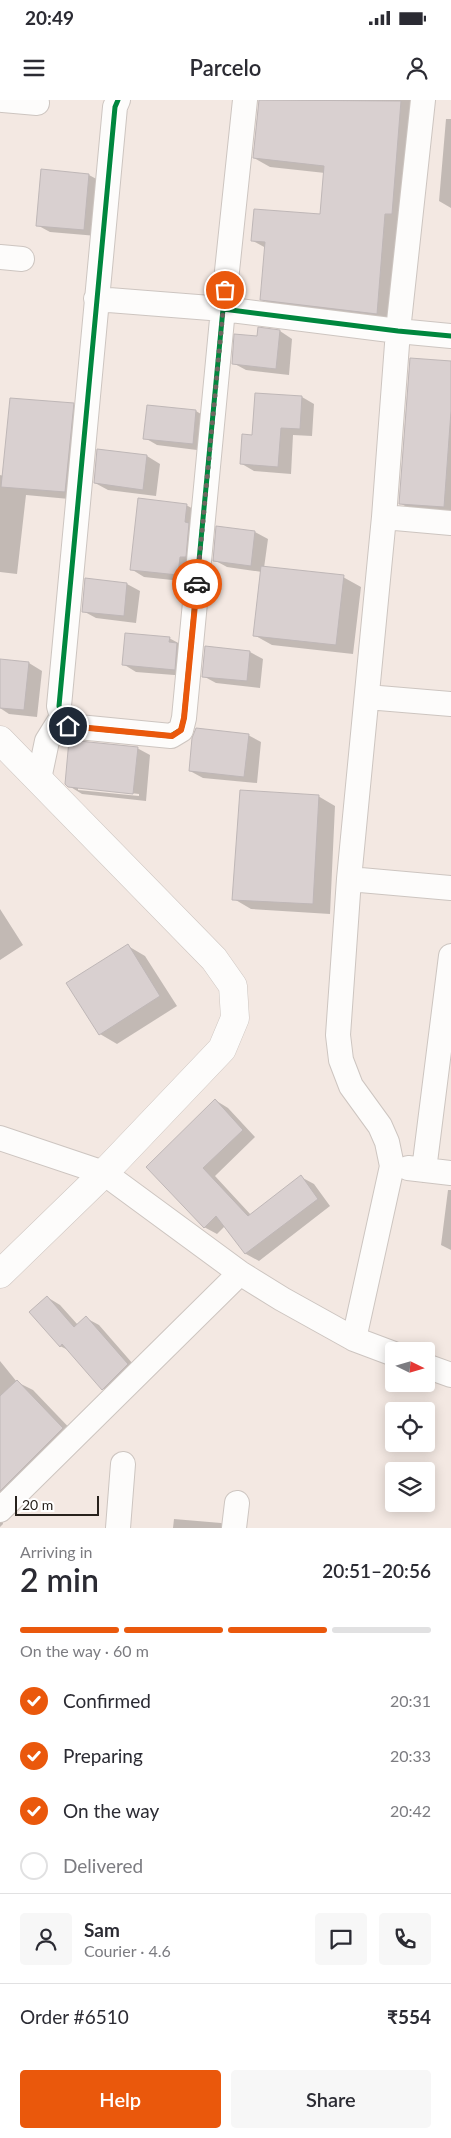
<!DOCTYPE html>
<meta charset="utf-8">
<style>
:root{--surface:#fff;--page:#f7f7f7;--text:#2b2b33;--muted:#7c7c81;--line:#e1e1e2;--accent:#ea580c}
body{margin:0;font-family:Lato,sans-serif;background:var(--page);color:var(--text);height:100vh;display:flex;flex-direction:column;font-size:19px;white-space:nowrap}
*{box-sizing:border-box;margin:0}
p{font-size:16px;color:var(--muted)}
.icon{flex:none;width:28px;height:28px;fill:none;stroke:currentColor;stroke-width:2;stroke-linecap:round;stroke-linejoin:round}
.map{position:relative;height:1428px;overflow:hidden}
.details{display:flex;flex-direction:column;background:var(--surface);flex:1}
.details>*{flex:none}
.needle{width:32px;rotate:95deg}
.buttons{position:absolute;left:385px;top:1242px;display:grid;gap:10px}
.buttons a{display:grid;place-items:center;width:50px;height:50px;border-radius:5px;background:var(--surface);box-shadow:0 2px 12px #0003;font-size:25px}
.scale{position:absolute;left:15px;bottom:12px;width:84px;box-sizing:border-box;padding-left:5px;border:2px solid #27211c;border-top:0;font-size:14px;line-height:18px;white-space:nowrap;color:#27211c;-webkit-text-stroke:4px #fff;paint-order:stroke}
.pin{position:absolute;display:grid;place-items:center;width:42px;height:42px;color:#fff;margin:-21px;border:2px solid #fff;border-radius:50%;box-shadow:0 1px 5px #0007}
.courier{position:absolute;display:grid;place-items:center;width:50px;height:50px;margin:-25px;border:4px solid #ea580c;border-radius:50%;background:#fff;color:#222;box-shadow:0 1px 6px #0007}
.head em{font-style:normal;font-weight:600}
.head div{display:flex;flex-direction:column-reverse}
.head{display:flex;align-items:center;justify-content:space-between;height:85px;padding:0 20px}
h1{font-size:32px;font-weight:600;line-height:38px}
.bar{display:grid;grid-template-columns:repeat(4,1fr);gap:8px 5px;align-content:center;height:60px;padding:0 20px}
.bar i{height:6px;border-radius:4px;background:var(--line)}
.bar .active{background:var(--accent)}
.bar p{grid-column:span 4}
.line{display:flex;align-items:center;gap:12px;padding:0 20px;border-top:1px solid var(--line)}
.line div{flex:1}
.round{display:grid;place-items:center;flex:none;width:52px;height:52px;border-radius:5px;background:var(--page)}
ol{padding:0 20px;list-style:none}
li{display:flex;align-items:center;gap:15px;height:55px}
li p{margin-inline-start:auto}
li .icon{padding:5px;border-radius:50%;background:var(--accent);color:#fff;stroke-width:4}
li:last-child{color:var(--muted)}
li i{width:28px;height:28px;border:2px solid var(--line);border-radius:50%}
.cta{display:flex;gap:10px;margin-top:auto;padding:10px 20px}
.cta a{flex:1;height:58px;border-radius:5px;background:var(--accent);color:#fff;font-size:20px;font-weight:600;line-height:58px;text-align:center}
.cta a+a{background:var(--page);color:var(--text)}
.status{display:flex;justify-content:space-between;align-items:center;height:35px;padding:0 25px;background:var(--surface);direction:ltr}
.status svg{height:14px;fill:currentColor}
header{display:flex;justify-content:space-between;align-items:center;height:65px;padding:0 20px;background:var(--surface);font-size:22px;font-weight:600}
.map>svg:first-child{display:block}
.shadow{fill:#0003;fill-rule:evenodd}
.building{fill:#d9d0d0;stroke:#bfb7b7}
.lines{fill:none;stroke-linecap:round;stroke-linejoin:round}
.minor-casing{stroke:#cdc5c0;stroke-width:26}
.tertiary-casing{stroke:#cdc5c0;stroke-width:29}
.minor{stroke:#fdfcfb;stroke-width:24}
.tertiary{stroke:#fdfcfb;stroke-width:28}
.cycleway-casing{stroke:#fff;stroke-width:8}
.cycleway{stroke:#00873e;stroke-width:5}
.done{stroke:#6e6761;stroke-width:5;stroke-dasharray:0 9}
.route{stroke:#ea580c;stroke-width:6}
</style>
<div class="status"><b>20:49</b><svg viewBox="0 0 49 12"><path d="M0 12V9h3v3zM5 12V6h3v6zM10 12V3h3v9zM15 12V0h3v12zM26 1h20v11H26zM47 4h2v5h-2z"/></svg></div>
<header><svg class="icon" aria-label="menu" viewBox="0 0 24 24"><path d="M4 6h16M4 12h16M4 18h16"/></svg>Parcelo<svg class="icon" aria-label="person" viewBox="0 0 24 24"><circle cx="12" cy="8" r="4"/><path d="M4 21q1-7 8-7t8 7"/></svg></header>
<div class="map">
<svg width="451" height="1428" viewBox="0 0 451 1428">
<rect width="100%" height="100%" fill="#f3e8e2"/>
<path class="shadow" d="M260,0H422L393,223L278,209L262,199L266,148L253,141L321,115L325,73L270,67L254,58Z
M446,19H451V108L439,101Z
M42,71L89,75L102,82L97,136L50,132L37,125Z
M280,231L292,239L289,275L246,270L233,263L258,238Z
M451,262V414L415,412L400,403Z
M302,297L314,304L312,336L293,335L291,374L254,371L242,364Z
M73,304L88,313L80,400L26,395L17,474L0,472V375L4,376Z
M148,306L196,311L209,319L205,351L157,345L145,338Z
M98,350L147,356L160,364L156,396L108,390L95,383Z
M186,405L199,412L191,482L144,477L131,469Z
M217,428L255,432L268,439L264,468L343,477L361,487L353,554L272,545L254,535L262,472L227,467L214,460Z
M86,479L127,484L140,491L136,523L96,518L83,511Z
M169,538L182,545L187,576L136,572L123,564Z
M206,547L250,552L263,559L260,588L216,583L203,576Z
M2,561L29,563L42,571L37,617L9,614L0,608Z
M248,635L261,642L257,683L203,678L190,671Z
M137,648L150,655L146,701L82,694L69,686ZM78,687L139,694V696L78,690Z
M318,696L335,706L330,814L251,809L234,799Z
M0,809L23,845L0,860Z
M128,846L145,856L177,906L117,944L100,934Z
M215,1000L228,1008L255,1037L215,1076L251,1115L301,1077L314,1084L330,1106L259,1161L246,1154L225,1126L217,1134L204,1127L148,1067Z
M448,1090H451V1150L441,1145Z
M47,1197L60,1205L78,1225L86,1218L99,1225L140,1272L116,1296L103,1289L70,1251L60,1246Z
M0,1261L17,1282L33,1290L79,1338L2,1416L3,1424L0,1427Z
M174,1419L221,1423L230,1428H173Z"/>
<path class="building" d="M259,0L401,1L392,114H385L377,214L260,200L265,142L251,141L254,109L320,114L324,66L253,58Z
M41,69L89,74L84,130L36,126Z
M258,227L280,230L276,269L232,264L234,234L257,236Z
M410,258L451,261V311L444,407L399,404Z
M255,293L302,296L300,329L281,328L278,367L240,364L242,334L252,335Z
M10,298L74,303L65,392L1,387Z
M147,305L196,310L193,344L143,339Z
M97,349L147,355L143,390L94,383Z
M138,398L187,404L185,422L189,423L186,457H180L178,475L130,470Z
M216,426L255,431L251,466L213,461Z
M261,466L344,475L336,545L253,536Z
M85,478L127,483L124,516L82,512Z
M125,533L170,537L169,542L177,543L175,570L122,565Z
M205,546L250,551L247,581L202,577Z
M0,559L29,562L24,610L0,608Z
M196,628L249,634L244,677L189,671L192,638Z
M69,640L138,647L133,694L68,687L65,684Z
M240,690L319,695L313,804L232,800Z
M128,844L160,896L99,935L66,883Z
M215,999L243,1030L203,1068L248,1116L301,1075L318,1099L245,1154L216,1116L204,1128L146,1067Z
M47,1196L74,1227L86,1216L128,1264L102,1290L62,1244L60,1247L29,1212Z
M17,1280L63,1328L0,1391V1296Z"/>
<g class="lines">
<g class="minor-casing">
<path id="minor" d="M3,0L37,3
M118,0L115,7L59,606L62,617L68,626L171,636L181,630L184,618L223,209L398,231L451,236
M0,157L22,159
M96,199L223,209L245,0
M384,417L451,423
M367,597L451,604
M39,679L47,641L62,617
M349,779L451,788
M0,1038L104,1073L240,1173L282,1199L354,1239L394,1254
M408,1068L451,1073
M424,1070L451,856
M354,1239L392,1066L387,1042L380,1026L351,986L341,960L338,935L349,779L384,417L398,231L423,0
M426,1266L451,1275
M0,1410L240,1173
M118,1428L123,1364
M234,1428L237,1403"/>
</g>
<g class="tertiary-casing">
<path id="tertiary" d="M0,640L214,859L233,886L235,918L222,949L104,1073L0,1174"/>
</g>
<use href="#minor" class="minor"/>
<use href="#tertiary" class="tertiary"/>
<g class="cycleway-casing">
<path id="cycleway" d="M118,0L115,7L59,606L62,617L68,626L171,636L181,630L184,618L223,209L398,231L451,236"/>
</g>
<use href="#cycleway" class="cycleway"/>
</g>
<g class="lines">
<path class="done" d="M197,484L225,190"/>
<path class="route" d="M68,626L172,636L181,630L184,618L197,484"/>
</g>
</svg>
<div class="buttons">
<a><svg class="needle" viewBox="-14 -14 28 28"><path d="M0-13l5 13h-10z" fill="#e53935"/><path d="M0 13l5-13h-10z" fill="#7c7c81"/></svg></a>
<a><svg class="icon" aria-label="locate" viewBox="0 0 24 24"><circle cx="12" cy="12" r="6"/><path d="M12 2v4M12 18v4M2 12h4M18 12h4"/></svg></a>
<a><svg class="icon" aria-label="layers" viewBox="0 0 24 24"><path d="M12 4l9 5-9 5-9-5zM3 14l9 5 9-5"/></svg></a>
</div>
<div class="scale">20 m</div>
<div class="pin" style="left:225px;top:190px;background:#ea580c"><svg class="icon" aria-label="bag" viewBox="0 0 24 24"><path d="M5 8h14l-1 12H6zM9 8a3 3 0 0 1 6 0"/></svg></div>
<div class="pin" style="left:68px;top:626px;background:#1f2937"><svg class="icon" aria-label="home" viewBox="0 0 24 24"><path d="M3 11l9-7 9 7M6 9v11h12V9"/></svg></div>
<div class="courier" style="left:197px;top:484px"><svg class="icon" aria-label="car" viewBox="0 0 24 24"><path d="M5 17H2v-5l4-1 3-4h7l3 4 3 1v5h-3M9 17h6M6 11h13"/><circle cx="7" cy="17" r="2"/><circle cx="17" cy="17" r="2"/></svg></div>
</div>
<section class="details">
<div class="head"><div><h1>2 min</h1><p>Arriving in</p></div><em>20:51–20:56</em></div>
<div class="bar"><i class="active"></i><i class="active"></i><i class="active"></i><i></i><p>On the way · 60 m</p></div>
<ol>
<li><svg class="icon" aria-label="check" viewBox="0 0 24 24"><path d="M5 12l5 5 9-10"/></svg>Confirmed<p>20:31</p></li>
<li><svg class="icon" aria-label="check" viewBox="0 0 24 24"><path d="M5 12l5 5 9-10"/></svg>Preparing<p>20:33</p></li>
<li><svg class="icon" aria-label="check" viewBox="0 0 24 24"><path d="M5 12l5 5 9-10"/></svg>On the way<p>20:42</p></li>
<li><i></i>Delivered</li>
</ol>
<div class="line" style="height:90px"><a class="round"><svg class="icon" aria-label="person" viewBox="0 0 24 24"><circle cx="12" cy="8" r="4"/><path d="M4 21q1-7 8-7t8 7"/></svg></a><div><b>Sam</b><p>Courier · 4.6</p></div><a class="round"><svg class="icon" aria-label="chat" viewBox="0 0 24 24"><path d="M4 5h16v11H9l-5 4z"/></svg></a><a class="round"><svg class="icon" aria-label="phone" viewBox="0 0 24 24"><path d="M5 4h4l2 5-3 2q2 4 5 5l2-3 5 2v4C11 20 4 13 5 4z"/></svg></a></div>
<div class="line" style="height:65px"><div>Order #6510</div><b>₹554</b></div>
<div class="cta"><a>Help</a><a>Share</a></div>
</section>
